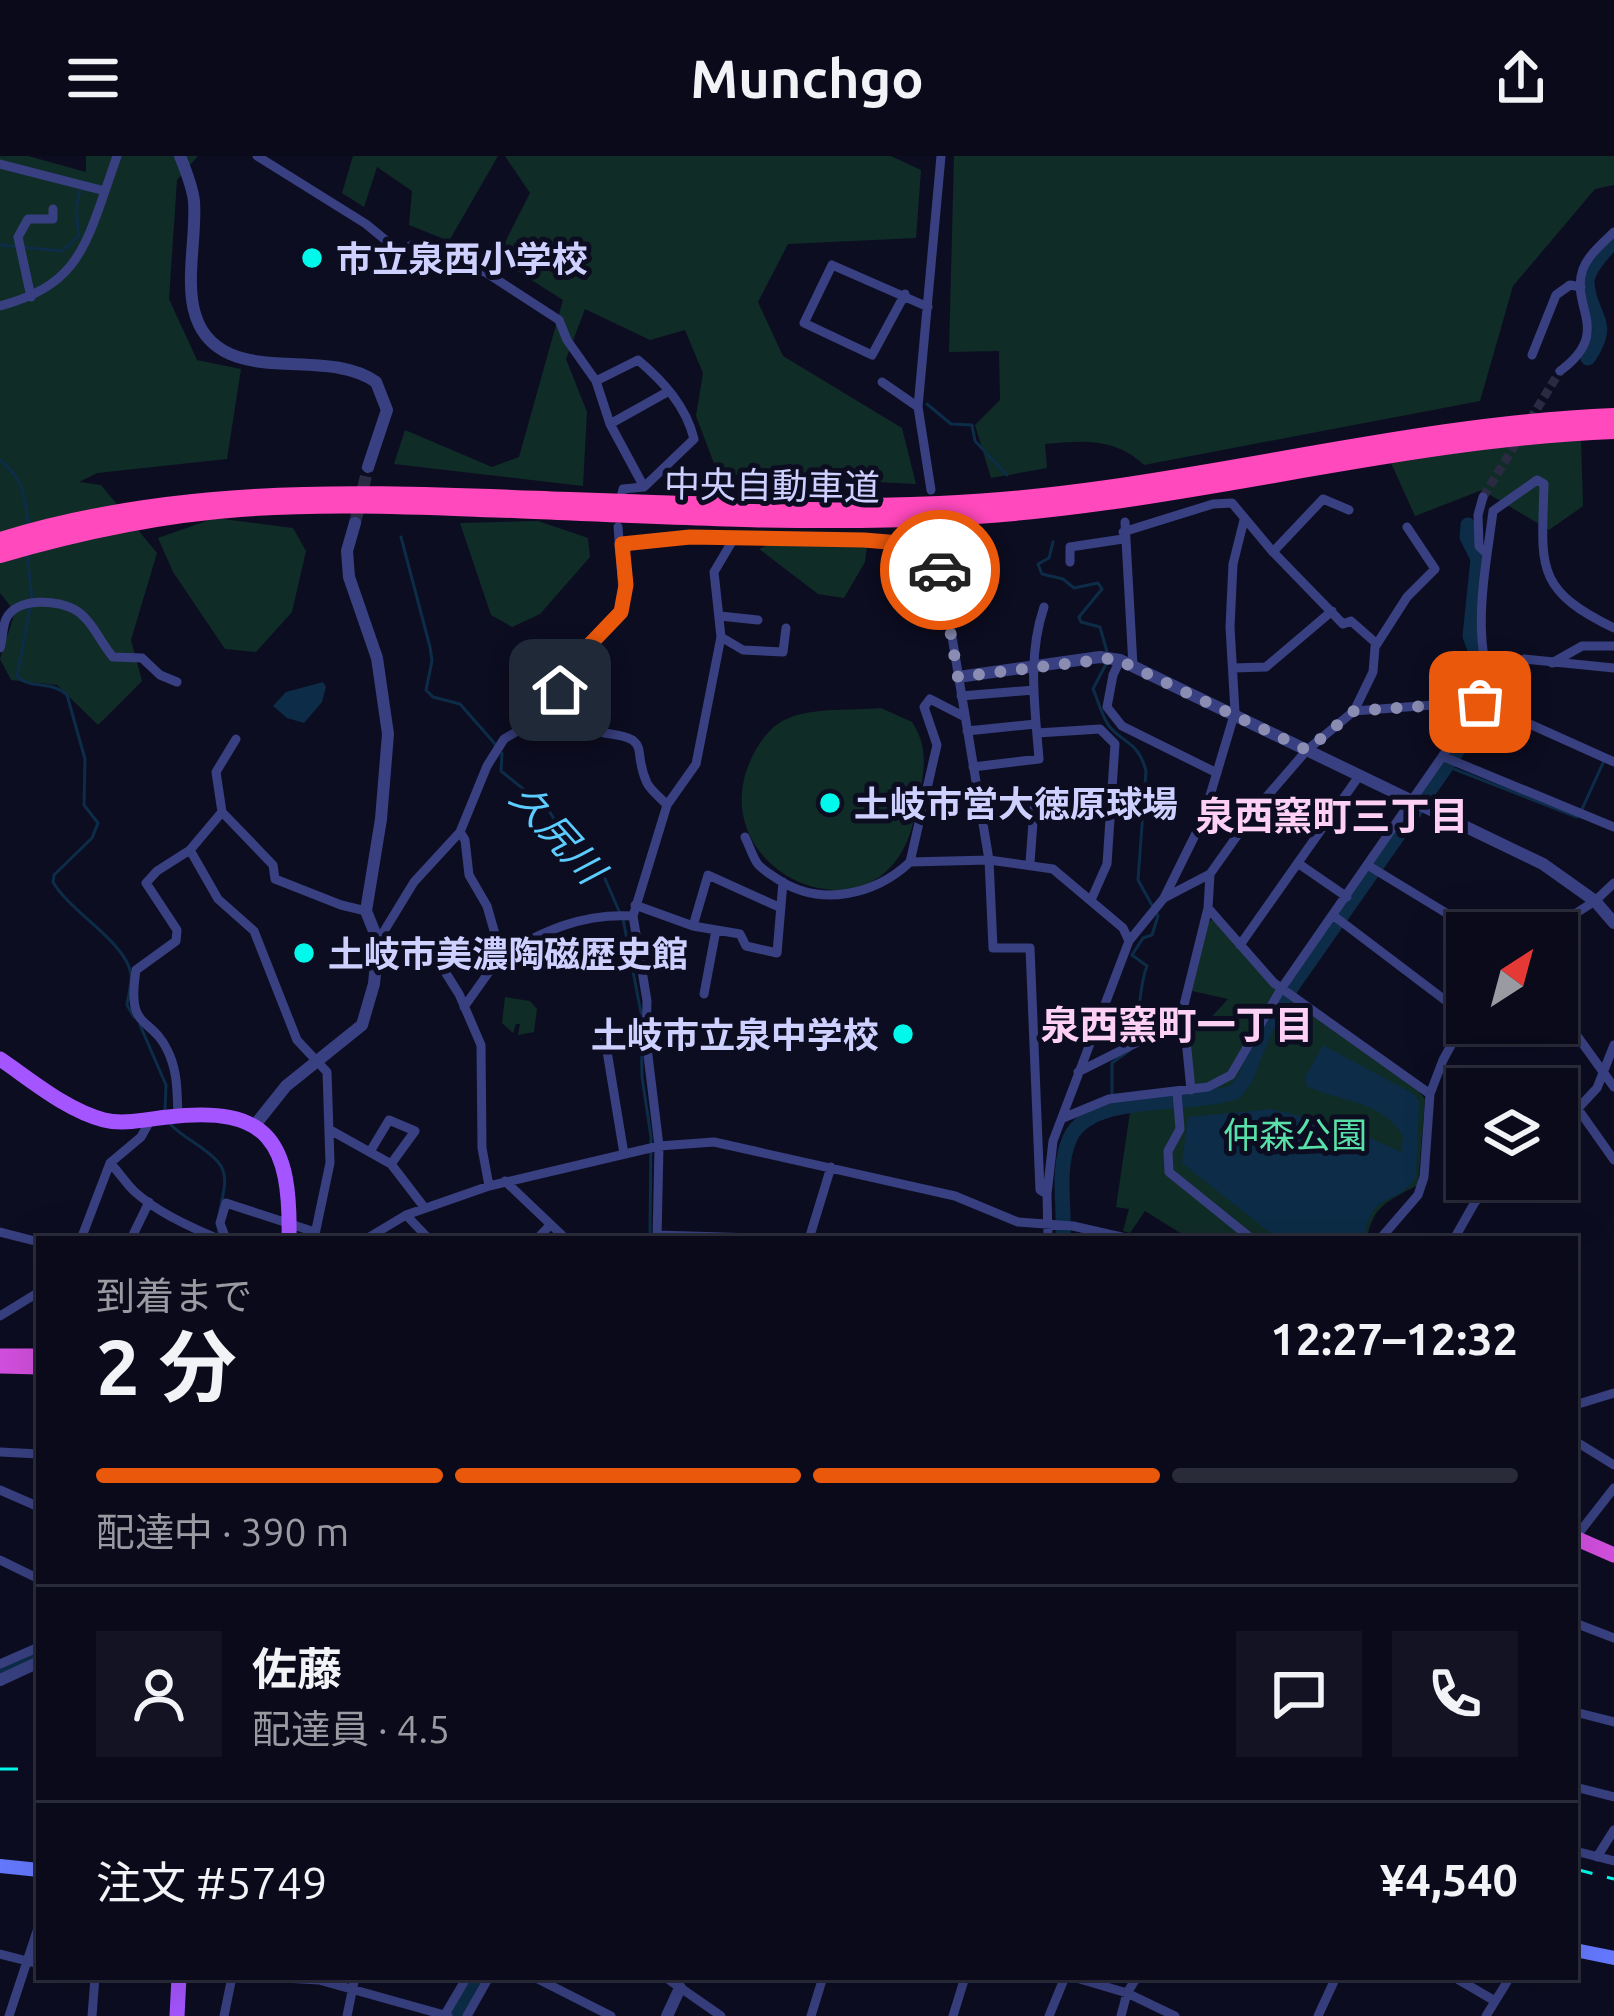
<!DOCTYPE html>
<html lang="ja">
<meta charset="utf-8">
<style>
:root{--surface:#0a0a1a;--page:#131323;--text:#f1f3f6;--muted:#999aa2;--line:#2a2b39;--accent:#ea580c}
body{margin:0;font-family:Ubuntu,"Noto Sans JP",sans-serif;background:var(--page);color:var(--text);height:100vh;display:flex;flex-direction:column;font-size:45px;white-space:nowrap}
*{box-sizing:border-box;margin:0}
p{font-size:39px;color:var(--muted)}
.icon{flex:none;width:66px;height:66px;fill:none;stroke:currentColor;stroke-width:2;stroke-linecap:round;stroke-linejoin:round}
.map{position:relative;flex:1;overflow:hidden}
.details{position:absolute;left:36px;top:1080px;width:1542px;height:744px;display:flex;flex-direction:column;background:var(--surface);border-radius:0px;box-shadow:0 12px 48px #0002,0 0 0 3px var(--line)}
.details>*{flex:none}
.needle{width:78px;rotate:36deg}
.tools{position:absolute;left:1446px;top:756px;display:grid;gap:24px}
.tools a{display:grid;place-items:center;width:132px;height:132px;border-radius:0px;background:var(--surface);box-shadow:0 12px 48px #0002,0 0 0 3px var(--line);font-size:60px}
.pin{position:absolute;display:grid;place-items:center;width:102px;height:102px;color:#fff;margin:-51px;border-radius:24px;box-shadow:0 6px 18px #0006}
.courier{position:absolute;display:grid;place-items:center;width:120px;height:120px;margin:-60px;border:9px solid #ea580c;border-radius:50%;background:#fff;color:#222;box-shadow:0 3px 15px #0007}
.overview em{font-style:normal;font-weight:700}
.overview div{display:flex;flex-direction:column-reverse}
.overview{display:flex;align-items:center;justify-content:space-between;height:204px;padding:0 60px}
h1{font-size:78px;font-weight:700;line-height:90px}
.bar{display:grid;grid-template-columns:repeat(4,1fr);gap:18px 12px;align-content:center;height:144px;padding:0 60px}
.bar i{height:15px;border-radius:9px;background:var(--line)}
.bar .current{background:var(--accent)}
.bar p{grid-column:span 4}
.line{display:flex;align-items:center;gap:30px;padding:0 60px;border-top:3px solid var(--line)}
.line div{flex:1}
.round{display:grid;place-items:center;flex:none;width:126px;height:126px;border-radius:0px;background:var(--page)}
header{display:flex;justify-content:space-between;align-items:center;height:156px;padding:0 60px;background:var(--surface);font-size:54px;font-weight:700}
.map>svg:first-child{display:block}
.green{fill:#102c27}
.water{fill:#0c2c47}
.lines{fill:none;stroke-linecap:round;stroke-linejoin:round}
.stream{stroke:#0c2c47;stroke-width:3}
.river{stroke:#0c2c47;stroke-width:15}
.minor-tunnel{stroke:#2a2a43;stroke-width:9;stroke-dasharray:9 4.5;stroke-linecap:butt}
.tertiary-tunnel{stroke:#2a2a43;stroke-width:12;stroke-dasharray:12 6;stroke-linecap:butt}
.minor{stroke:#384081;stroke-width:9}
.tertiary{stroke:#384081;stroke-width:12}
.secondary{stroke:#6579ff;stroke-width:14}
.primary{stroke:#a555ff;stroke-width:15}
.trunk{stroke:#d24fde;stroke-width:15}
.motorway{stroke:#ff49bd;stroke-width:16}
.rail{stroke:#00f9eb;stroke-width:3;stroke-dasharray:18 15;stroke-linecap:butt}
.done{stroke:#8a8cb2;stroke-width:12;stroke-dasharray:0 21.6}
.route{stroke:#ea580c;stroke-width:15}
.poi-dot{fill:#00f9eb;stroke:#0d0d22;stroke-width:4.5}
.labels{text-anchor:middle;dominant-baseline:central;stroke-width:10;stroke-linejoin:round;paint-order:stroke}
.poi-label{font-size:36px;font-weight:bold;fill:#ced0ff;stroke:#0d0d22;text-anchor:start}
.street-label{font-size:36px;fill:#ced0ff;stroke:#0d0d22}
.park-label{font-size:36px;fill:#59e0a9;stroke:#0d0d22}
.neighbourhood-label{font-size:39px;font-weight:bold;fill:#ffd0f5;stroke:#0d0d22}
.water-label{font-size:39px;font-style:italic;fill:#5ccdff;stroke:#0d0d22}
</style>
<header><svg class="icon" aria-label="menu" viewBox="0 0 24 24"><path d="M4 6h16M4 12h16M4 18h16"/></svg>Munchgo<svg class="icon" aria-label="share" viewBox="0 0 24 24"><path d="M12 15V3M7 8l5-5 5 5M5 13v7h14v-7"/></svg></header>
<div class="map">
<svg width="1614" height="1860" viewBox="0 0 1614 1860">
<rect width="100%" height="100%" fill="#0d0d22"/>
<path class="green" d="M0,0H28L86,16V0H198L177,24L169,143L197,204L241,213L227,303L97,317L79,326L101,329L157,397L131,484L142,525L98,569L57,529L11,524L0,503L15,456L0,437Z
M353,0H498L449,85L409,69L412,35L377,11L364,51L342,37Z
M505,0H891L921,14L916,82L788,88L758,146L783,200L902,272L916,328L718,318L696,260L703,217L685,174L650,184L585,153L566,203L587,256L583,330L394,308L405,274L492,311L519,301L563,144L497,102L530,37Z
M954,0H1614V29L1595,33L1513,130L1480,245L1144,309C1116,282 1083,284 1045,288L1047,312L991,322L975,269L1000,244L999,195L949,196Z
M1581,284L1583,350L1549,374L1482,334L1415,360L1391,307L1492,285Z
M215,362L293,372L306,395L292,456L256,496L225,493L173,416L158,382Z
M538,365L588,382L590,401L540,458L512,471L491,459L460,367Z
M770,388L867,391L865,406L844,442L818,438L759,393Z
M881,552L912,566C933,597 921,628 914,663C885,799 696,718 752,601C760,585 772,568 789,562C815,551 854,555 881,552Z
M1214,764L1273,831L1417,933L1425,943L1418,1029C1389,1044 1372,1050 1367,1083H1190L1145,1055L1130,1077L1123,1075L1129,1053L1116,1051L1130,956L1194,947L1190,870L1204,869L1228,843L1192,835L1207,765Z
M505,841L530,845L537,853L534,876L518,879L520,868H516L513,877L502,867Z"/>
<path class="water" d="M323,526L326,531L322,546L304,567L287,562L273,550L286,536Z
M1323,889L1414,938L1419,946L1416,1021C1396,1053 1372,1031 1364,1083H1278L1182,1007L1188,961L1272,953L1350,973L1401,996L1403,980C1380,943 1342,947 1307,930L1305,921Z"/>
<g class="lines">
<path class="stream" d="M0,89L62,95L79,80L76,53L80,34
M927,248L951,268L972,269L975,285L1007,319
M0,304C23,321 26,343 28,371
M401,381L430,491L432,505L426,534L433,541L460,548L496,589
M1053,386L1049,402L1038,408L1042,418L1063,423L1074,432L1098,427L1102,433L1079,461L1081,466L1100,471L1107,496
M27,398L32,442
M30,452L17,521C32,533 53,525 67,539L85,603L84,649L98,667L92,682L54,719L53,726C70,756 126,786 131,818C132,827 128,840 127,849L134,861
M1107,506L1093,533C1098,544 1102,561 1109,570C1125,589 1138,585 1146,615L1138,724L1158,760L1152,779L1143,782L1132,799L1147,810C1137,835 1142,860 1133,885
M502,597L501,615L548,653L565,681L599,709L619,755
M1449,611L1577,661
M1582,653L1603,607
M623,763L641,857L642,921L651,981L650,1081
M140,869L166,929L165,955
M1112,953V907L1130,894
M171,969C185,983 205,991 218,1006C236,1026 211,1058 220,1082"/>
<path class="river" d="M1588,202C1614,164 1589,162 1587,127C1586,113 1605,95 1614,85
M1063,1083C1065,1050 1056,1013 1070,982C1091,936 1192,951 1235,936L1245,923L1265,874L1293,829L1485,555L1490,533L1470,480L1478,403L1467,381L1468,369
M0,1514L39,1497
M454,1860L475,1821"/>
<path class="minor-tunnel" d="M1530,264L1560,215
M1483,341L1518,284"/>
<path class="tertiary-tunnel" d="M355,367L368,311"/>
<path class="minor" d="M257,0L366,68L400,96L412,89L453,109L485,116L559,164L567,184L596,225L610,268L644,331
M0,8L105,35L117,0
M905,138L872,199L804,167L832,109L928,151
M31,141L18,81L28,63H53V53
M0,150C70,131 83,100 105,35
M1532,199L1556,139L1570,129L1581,131
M1560,215C1614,175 1569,151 1583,113C1588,99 1604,86 1614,76
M596,225L638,204C663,225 686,250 694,283L644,331L623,333L621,341
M882,226L918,251
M610,268L669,235
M931,334L918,251L941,0
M1483,341L1478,359L1479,390L1487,398
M1125,366L1133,510
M934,372L989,704L993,792H1030L1040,1034L1047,1038
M1123,376L1213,348L1232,347L1273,396L1343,468L1351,465L1377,488
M622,387L690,381L864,384L936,390
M1273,396L1323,343L1349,354
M1070,406V391L1123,383
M889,435L944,438
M720,460L758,464
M1614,472C1533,433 1542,409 1544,328L1537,324L1493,355C1485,420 1466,498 1505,557L1614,606
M721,481L743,494L783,496L786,472
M0,492C3,483 2,472 6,463C16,441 59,443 77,455C92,465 101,487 113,501L142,502L160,519L177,526
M1120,504L1113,519L1107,551L1122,570L1217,617
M1552,507L1582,490H1614
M1233,512L1266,511L1332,455
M961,540L1034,534
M1354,555L1485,545
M548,557L576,503L615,464L624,448L618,371
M1505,557L1518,510L1524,503L1614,512
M967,575L1036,568
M1037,577L1100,573L1115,588L1107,708L1091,744
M1444,601L1614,671
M973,611L1039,603C1035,551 1027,501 1044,451
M667,649C661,642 651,635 647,627C631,593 654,583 604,577L601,555L548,557L504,583L487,610L460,676L414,726L378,785L442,811L459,838L481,889L482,992L489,1030L659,990L714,986L955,1040L1018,1066L1073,1070L1130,1083
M222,656L273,709L275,723L341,749L366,755
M460,676L465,684L469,719L487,750L501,799C545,775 581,757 633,760
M745,681C749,689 752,699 757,707C762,714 772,719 779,724C821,751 875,739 910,706L937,589L924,551L930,543L965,561
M190,694L218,743L254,775L297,884L327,916L330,1007L314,1083
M910,706L989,704L1053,713L1123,772L1129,785
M1030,707L1034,652
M1299,708L1347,741
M1369,710L1479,777
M1164,742L1210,718L1256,653L1307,594L1354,555L1373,516L1375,491L1407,441L1435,413L1407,371
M635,749L693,770L740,778L746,790L777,797L783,726
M1208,752L1274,827L1430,938
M1334,760L1466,860
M693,770L708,719L781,752
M1545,777L1595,745L1614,727
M1240,789L1359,620
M704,838L716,774
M464,851L501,799
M1557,852L1614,931
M605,883L624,998
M1078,916L1162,874L1183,853
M1191,934L1183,853L1208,752L1210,718
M1177,936L1180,973L1168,995L1169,1016L1252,1083
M1578,953L1614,1004
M178,960C177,939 178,920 170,900C152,856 126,879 136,814L176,785L177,774L146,727L157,715L190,694L222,656L216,616L236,583
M1063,962L1109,943L1208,931L1231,919L1281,833L1480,546
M332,975L391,1008L424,1051
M1557,975L1597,932L1614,889
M371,994L389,964L415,975L391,1008
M110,1007C119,1016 126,1028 135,1036C160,1058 189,1070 218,1083
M505,1025L566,1083
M406,1059L429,1083
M0,1076L39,1086
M81,1083L110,1007L141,981L151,963
M131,1083L149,1046
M226,1083L220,1067L226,1047L315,1076
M366,1083L406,1059L489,1030
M537,1083L550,1069
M650,1083L657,1079L784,1083
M657,1083L659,990L646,883L647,845L633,760L667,649L696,608L721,481L714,416L733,384
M809,1083L831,1011
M1048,1083L1047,1038L1053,985L1129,785L1164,742L1203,663L1235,556L1230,471L1233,408L1244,364
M1380,1083L1418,1039L1424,1021L1430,938L1443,904L1467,860
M1454,1083L1475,1046L1498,1023
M0,1160L39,1136
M1575,1249L1614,1237
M1575,1285L1614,1309
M0,1296L39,1298
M0,1334L39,1351
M1575,1382L1614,1332
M0,1404L39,1423
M1575,1467L1614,1482
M0,1508L39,1491
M1575,1556L1614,1566
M1575,1631L1614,1641
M1575,1695L1614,1705
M1597,1701L1614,1674
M0,1798L39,1808
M266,1821L319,1824L448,1860
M534,1821L611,1860
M665,1821L721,1860
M1073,1821L1127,1837L1175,1860
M1454,1821L1495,1845
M9,1860L39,1769
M92,1860L95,1821
M224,1860L232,1821
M347,1860L355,1821
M444,1860L467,1821
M467,1860L489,1821
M811,1860L823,1821
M953,1860L965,1821
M1049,1860L1065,1821
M1121,1860L1127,1837L1137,1821
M1318,1860L1336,1821
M1486,1860L1510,1821"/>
<path class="tertiary" d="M180,0C186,15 192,29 194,45C198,96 170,171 230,198C274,217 336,198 376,226L387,254L368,311
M958,521L1100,501L1120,504L1543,708L1595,745L1614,767
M255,969L286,930L362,869L374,828L378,785L366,755L381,663L388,578L377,502L349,421L347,395L355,367
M0,1524L39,1506
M667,1860L680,1832"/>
<path class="secondary" d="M0,1710L39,1714
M1575,1794L1614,1802"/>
<path class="primary" d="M0,903C31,924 66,954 104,964C124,969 147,963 168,961C270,949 291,987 289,1083
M177,1860L179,1821"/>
<path class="trunk" d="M0,1200H39
M0,1210L39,1211
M1575,1382L1614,1399"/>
<path class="motorway" d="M0,384C169,332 338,335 513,342C655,347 797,354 939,348C1167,339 1387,269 1614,260
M0,399C79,376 158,359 240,353C331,346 422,351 513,354C655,360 797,368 939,362C1167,353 1386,284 1614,275"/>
<path class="rail" d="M0,1613H39
M1575,1713L1614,1723"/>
</g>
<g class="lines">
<path class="done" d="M940,414L958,521L1114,502L1307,594L1354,555L1480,546"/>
<path class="route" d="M560,534L576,503L621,456L626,429L622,388L690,381L864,384L936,390L940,414"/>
</g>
<g class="poi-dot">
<circle cx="312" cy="102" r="12"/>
<circle cx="830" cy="647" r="12"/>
<circle cx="304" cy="797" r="12"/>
<circle cx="903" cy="878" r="12"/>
</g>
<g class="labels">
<g class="poi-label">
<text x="336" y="102">市立泉西小学校</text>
<text x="854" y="647">土岐市営大徳原球場</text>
<text x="328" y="797">土岐市美濃陶磁歴史館</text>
<text x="879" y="878" text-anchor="end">土岐市立泉中学校</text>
</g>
<g class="street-label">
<text transform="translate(772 329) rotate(1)">中央自動車道</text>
</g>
<g class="park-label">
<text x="1295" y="978">仲森公園</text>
</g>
<g class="neighbourhood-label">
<text x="1332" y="659">泉西窯町三丁目</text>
<text x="1177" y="868">泉西窯町一丁目</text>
</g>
<g class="water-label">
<text transform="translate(558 677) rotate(48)">久尻川</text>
</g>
</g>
</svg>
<div class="tools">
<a><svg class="needle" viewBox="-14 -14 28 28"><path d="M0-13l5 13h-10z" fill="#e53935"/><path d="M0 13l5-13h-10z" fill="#999aa2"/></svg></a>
<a><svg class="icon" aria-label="layers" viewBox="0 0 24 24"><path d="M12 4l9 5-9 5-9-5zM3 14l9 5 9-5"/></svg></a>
</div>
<div class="pin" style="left:1480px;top:546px;background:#ea580c"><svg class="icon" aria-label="bag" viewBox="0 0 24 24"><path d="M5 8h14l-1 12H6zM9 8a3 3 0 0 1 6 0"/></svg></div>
<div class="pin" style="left:560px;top:534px;background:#1f2937"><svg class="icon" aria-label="home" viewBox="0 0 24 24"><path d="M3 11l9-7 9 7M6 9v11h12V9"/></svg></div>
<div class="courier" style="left:940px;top:414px"><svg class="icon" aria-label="car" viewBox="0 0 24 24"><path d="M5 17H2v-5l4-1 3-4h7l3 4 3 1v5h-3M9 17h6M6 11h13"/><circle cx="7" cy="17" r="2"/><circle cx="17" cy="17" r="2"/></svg></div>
<section class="details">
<div class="overview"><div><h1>2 分</h1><p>到着まで</p></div><em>12:27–12:32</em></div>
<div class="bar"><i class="current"></i><i class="current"></i><i class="current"></i><i></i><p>配達中 · 390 m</p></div>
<div class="line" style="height:216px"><a class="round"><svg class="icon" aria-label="person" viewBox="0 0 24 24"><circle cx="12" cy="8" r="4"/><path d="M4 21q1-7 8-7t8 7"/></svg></a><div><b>佐藤</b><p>配達員 · 4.5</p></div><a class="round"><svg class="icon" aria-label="chat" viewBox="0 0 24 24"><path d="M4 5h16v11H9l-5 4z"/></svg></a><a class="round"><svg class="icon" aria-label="phone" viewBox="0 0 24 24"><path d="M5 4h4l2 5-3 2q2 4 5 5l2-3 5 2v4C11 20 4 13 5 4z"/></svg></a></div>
<div class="line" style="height:156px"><div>注文 #5749</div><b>¥4,540</b></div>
</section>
</div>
